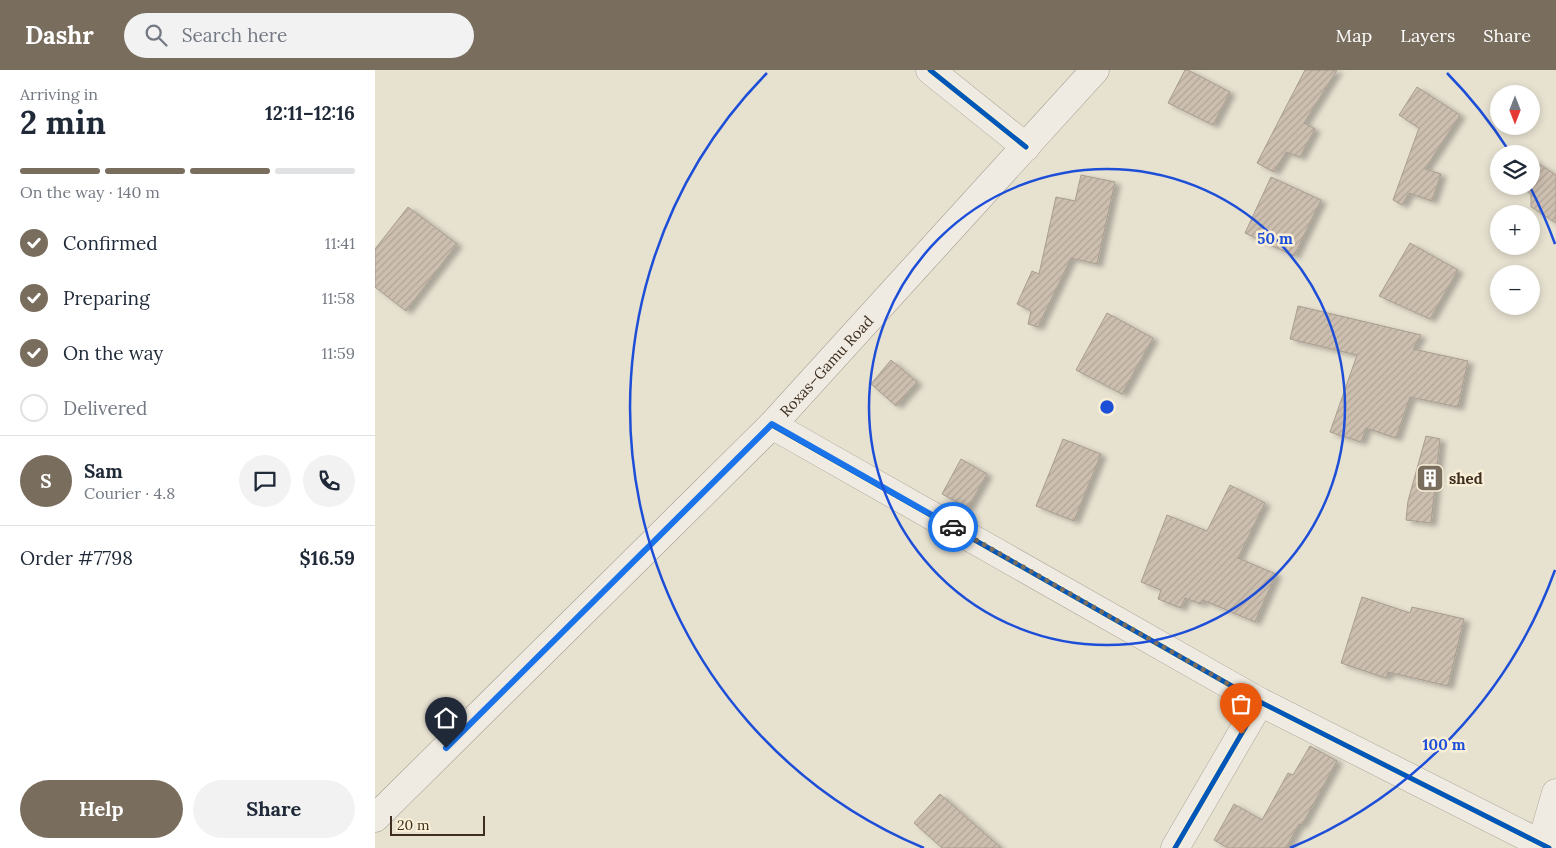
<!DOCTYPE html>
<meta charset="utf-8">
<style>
:root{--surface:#fff;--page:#f2f2f3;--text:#1f2937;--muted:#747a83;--line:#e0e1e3;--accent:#796d5d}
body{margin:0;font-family:Lora,serif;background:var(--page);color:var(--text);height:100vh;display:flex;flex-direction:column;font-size:19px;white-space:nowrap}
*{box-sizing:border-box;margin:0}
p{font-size:16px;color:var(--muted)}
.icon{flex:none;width:28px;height:28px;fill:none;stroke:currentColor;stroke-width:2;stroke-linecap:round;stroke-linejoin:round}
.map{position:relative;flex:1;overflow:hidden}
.panel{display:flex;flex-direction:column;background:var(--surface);width:375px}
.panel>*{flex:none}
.needle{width:32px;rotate:180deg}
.fabs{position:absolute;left:1115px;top:15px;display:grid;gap:10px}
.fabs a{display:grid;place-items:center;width:50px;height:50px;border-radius:50%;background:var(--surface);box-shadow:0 2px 8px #0003;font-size:25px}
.scale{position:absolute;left:15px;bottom:12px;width:95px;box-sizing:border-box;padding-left:5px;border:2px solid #3e2e1f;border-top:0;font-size:14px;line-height:18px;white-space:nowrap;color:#3e2e1f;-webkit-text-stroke:4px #f8efd6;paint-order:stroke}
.pin{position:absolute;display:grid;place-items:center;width:42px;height:42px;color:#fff;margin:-51px -21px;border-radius:50% 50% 50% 0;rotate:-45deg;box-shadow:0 0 5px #0007}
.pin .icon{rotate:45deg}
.courier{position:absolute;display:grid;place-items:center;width:50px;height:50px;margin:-25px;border:4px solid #1a73e8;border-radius:50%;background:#fff;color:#222;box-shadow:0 1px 6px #0007}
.head em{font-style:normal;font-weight:700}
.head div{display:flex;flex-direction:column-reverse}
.head{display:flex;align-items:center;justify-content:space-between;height:85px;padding:0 20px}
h1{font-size:32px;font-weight:700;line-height:38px}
.bar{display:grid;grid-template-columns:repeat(4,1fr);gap:8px 5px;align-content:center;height:60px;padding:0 20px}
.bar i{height:6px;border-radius:4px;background:var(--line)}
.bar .active{background:var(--accent)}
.bar p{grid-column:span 4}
.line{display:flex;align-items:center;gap:12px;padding:0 20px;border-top:1px solid var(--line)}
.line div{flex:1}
.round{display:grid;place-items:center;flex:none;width:52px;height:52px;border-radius:26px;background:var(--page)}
ol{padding:0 20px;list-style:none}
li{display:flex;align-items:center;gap:15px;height:55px}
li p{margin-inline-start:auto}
li .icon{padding:5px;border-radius:50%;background:var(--accent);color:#fff;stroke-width:4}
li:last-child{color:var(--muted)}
li i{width:28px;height:28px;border:2px solid var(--line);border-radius:50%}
.button{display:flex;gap:10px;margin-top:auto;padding:10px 20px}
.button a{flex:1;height:58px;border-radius:30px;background:var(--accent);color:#fff;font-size:20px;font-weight:700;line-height:58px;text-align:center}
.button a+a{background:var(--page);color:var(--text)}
header{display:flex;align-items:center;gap:30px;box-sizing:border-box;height:70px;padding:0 25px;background:var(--accent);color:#fff}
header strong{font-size:24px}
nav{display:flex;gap:28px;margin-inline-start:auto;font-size:18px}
.search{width:350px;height:45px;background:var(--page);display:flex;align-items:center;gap:12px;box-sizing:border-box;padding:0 18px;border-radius:28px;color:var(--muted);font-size:19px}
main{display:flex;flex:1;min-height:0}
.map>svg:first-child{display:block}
.building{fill:url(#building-hatch);stroke:#a89d8f;filter:url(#shadow)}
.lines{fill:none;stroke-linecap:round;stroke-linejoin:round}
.street-casing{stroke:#ada698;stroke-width:29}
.secondary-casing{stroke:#9c9588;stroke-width:29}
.street{stroke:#efebe2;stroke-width:28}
.secondary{stroke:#efebe2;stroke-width:28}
.cycleway-casing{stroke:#f8efd6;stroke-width:8}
.cycleway{stroke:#0057b8;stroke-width:5}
.done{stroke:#796d5d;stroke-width:5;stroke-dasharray:0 9}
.route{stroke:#1a73e8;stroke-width:6}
.ring{fill:none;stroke:#1d4ed8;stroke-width:2.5}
.labels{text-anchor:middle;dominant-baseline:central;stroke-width:5;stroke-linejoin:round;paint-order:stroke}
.street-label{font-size:15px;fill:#3e2e1f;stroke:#f8efd6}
.poi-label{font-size:15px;font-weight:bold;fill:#3e2e1f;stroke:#f8efd6;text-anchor:start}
.centre{fill:#1d4ed8;stroke:#f8efd6;stroke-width:2.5}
.ring-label{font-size:15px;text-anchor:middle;font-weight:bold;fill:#1d4ed8;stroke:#f8efd6;stroke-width:5;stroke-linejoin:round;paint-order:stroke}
</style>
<header>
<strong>Dashr</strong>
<div class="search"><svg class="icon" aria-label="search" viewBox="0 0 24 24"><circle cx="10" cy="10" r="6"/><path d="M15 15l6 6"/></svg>Search here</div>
<nav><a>Map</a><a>Layers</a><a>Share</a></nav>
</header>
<main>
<section class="panel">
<div class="head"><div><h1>2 min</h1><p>Arriving in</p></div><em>12:11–12:16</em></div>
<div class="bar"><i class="active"></i><i class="active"></i><i class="active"></i><i></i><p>On the way · 140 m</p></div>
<ol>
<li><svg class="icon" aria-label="check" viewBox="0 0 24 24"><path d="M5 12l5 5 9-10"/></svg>Confirmed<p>11:41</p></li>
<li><svg class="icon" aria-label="check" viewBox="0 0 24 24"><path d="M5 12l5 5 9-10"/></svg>Preparing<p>11:58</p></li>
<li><svg class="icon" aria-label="check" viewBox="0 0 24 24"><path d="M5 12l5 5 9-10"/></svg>On the way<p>11:59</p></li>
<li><i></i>Delivered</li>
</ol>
<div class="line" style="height:90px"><b class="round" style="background:var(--accent);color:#fff">S</b><div><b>Sam</b><p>Courier · 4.8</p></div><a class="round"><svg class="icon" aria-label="chat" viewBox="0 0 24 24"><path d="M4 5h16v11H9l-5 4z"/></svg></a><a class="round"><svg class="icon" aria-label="phone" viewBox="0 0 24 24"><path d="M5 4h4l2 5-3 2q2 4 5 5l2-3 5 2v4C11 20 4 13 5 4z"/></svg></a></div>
<div class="line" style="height:65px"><div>Order #7798</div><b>$16.59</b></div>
<div class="button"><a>Help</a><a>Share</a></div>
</section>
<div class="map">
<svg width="1181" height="778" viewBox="0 0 1181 778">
<defs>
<pattern id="building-hatch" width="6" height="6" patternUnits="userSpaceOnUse" patternTransform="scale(1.25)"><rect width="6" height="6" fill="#ccbfb0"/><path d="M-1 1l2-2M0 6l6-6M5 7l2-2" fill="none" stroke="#b0a497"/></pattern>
<filter id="shadow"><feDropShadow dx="5.5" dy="3" stdDeviation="2.5" flood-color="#0004"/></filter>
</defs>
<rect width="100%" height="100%" fill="#e7e1d0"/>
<path class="building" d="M810,0H813L855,22L838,55L793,33Z
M930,0H962L929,53L940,59L925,87L911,82L899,102L882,93Z
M1042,17L1085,45L1050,99L1066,104L1057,131L1034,123L1027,135L1018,130L1044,58L1024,45Z
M1156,89L1181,105V153L1156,137V124L1145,116H1156Z
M706,105L740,112L722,194L696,188L663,257L653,254L656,241L642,234L657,201L664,204L681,127L700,131Z
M896,107L946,130L919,186L870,163Z
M33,137L82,174L31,241L0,217V179Z
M1035,173L1083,200L1055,249L1004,226Z
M923,236L1046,265L1038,279L1093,291L1083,337L1035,327L1021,368L991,358L986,372L955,362L982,285L915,269Z
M732,243L778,268L747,324L701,300Z
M516,290L542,312L521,336L496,314Z
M1051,366L1065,369L1056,453L1031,450L1033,431Z
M688,369L726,384L699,451L661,436Z
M586,389L612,404L593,438L567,424Z
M855,415L890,433L863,488L901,504L880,552L828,530L826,534L810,528L806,538L783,529L786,520L766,512L792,445L832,461Z
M987,527L1035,543L1037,537L1089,549L1073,616L1013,602L1011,608L966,593Z
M935,676L962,691L927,755L924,754L911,778H853L839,770L859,734L887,750L913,703L918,705Z
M565,724L626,778H567L539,753Z"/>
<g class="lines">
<g class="street-casing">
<path id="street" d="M555,0L651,77
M397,355L885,632L800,778
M885,632L1174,778
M1166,775L1181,723"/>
</g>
<g class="secondary-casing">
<g id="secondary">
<path id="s1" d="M0,748L397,355L720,0"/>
</g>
</g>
<use href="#street" class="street"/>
<use href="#secondary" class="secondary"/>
<g class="cycleway-casing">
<path id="cycleway" d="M555,0L651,77
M397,355L885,632L800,778
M885,632L1174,778"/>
</g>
<use href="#cycleway" class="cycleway"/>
</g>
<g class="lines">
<path class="done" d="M578,457L885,632L866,664"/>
<path class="route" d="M71,678L397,354L578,457"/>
</g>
<g class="ring">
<circle cx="732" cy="337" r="238"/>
<path d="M1180 500A477 477 0 0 1 915 778M549 778A477 477 0 0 1 392 3M1072 3A477 477 0 0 1 1134 81M1155 117A477 477 0 0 1 1180 174"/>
</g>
<defs>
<g id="building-square" transform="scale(1.4375)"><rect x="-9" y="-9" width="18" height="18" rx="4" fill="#796d5d" stroke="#f8efd6"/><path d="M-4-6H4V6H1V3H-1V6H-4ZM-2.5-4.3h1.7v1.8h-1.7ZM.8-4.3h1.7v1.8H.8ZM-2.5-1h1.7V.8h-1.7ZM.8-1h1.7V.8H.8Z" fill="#fff"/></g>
</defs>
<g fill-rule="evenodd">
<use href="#building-square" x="1055" y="408"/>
</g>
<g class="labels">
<g class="street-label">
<text stroke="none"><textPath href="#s1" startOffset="639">Roxas–Gamu Road</textPath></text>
</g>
<g class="poi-label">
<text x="1074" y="408">shed</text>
</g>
</g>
<circle cx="732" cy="337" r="8" class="centre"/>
<g class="ring-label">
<text x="900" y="174">50 m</text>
<text x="1069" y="680">100 m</text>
</g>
</svg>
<div class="fabs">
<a><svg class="needle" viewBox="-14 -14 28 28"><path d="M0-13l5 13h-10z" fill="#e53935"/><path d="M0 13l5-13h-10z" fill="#747a83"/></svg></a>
<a><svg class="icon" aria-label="layers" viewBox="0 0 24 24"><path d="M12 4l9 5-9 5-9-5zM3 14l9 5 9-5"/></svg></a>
<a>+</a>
<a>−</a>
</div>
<div class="scale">20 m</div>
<div class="pin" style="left:866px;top:664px;background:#ea580c"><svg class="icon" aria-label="bag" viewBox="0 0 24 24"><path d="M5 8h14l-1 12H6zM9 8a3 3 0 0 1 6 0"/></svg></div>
<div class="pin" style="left:71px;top:678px;background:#1f2937"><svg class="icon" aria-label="home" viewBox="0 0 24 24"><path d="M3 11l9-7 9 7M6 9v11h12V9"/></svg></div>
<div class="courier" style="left:578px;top:457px"><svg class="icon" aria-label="car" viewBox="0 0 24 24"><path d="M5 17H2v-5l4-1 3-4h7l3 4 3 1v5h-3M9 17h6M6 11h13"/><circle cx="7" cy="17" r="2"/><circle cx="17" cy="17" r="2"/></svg></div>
</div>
</main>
